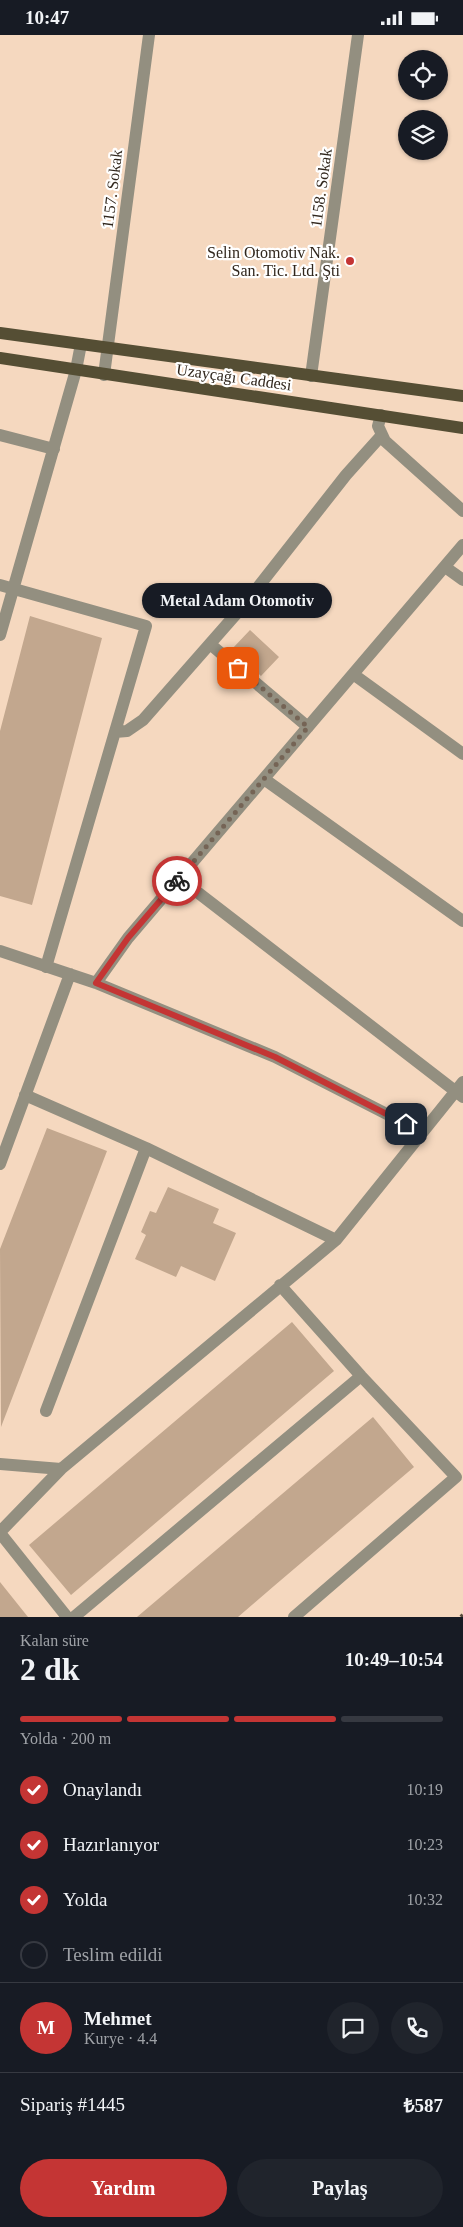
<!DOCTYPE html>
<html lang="tr">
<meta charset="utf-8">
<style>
:root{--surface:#171b24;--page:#20242c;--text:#f1f3f6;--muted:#9ea1a6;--line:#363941;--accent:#c43534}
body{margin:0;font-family:"Times New Roman",serif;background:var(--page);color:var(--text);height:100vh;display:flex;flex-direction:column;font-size:19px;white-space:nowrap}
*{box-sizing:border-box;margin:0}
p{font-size:16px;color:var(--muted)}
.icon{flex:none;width:28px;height:28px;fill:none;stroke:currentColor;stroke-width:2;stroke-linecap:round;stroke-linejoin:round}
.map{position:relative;height:1582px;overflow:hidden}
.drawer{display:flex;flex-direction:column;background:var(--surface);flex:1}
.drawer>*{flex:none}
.buttons{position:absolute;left:398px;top:15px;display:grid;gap:10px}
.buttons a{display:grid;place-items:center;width:50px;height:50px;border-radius:50%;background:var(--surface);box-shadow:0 1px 4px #0004;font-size:25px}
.pin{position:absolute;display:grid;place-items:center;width:42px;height:42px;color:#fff;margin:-21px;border-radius:10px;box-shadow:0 2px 8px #0006}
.courier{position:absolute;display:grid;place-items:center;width:50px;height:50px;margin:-25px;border:4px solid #c43534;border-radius:50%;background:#fff;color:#222;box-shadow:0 1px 6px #0007}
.bubble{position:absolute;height:35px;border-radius:18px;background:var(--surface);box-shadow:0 1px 4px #0004;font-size:16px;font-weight:700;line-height:35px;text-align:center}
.head em{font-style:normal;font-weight:700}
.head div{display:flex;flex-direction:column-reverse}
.head{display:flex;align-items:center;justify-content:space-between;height:85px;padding:0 20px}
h1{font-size:32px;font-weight:700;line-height:38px}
.bar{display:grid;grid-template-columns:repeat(4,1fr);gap:8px 5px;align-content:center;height:60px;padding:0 20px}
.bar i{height:6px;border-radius:4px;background:var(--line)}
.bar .current{background:var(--accent)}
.bar p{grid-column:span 4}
.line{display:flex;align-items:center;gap:12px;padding:0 20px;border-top:1px solid var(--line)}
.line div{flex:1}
.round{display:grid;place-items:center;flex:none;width:52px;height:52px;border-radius:26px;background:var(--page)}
ol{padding:0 20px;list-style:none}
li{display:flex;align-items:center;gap:15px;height:55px}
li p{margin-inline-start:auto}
li .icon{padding:5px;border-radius:50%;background:var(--accent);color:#fff;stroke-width:4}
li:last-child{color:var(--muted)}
li i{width:28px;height:28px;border:2px solid var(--line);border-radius:50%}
.primary-button{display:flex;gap:10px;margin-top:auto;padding:10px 20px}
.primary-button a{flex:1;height:58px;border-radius:30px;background:var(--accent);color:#fff;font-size:20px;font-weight:700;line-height:58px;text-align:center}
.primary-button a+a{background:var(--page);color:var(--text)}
.status{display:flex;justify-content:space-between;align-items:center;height:35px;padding:0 25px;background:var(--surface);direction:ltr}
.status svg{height:14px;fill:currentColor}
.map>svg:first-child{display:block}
.building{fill:#c2a78e}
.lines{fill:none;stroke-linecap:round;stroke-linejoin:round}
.minor{stroke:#938f80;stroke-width:12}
.major{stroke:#554e34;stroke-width:12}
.rail{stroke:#584a3d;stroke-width:4;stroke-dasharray:8 4;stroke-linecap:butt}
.done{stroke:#756455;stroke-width:5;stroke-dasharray:0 9}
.route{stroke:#c43534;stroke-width:6}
.poi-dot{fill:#c43534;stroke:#fff;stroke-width:2}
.labels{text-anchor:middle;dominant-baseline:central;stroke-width:4.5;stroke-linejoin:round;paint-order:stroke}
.street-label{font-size:16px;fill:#30261c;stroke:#fff}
.poi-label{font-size:16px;fill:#30261c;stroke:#fff;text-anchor:end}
</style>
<div class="status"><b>10:47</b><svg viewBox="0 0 49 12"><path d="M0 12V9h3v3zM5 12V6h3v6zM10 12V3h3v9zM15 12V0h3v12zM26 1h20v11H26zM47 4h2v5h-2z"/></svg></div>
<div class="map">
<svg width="463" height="1582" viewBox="0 0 463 1582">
<rect width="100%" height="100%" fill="#f5d8bf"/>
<path class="building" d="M30,581L102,603L32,870L0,861V696Z
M250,595L279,622L261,641L232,614Z
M47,1093L107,1116L1,1392L0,1214Z
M168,1152L219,1174L213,1188L236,1198L215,1246L181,1231L176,1242L135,1224L146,1200L141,1197L150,1176L156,1178Z
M292,1287L334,1336L71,1560L29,1510Z
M373,1382L414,1432L274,1551L238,1582H137Z
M0,1547L28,1582H0Z"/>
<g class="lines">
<path class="minor" d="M104,340L149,0
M311,341L358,0
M381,380L378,391L385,406L463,476
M0,400L54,414
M445,532L463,545
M0,550L146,591L46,932
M0,600L76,335L81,309
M210,609L308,692
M353,639L463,719
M115,697L127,696L143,685L244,570L346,440L381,401
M264,744L463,886
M179,843L463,1062
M0,916L96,948L275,1022L422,1097
M96,948L128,903L463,510
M25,1060L146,1113L336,1205
M0,1129L70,939
M280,1250L361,1341L456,1442L294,1582
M46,1376L146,1113
M0,1429L61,1434L336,1205L463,1047
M0,1497L61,1434
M0,1498L67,1582
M74,1582L361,1341"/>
<path class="major" d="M0,298L463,361
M0,323L463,393"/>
<path class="rail" d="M461,1582L463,1580"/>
</g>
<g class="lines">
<path class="done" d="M177,846L308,692L238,633"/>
<path class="route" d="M177,846L128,903L96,948L275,1022L406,1089"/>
</g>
<circle class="poi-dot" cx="350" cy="226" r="5"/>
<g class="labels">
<g class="street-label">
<text transform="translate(321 153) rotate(-82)">1158. Sokak</text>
<text transform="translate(112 154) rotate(-83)">1157. Sokak</text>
<text transform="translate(234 342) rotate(8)">Uzayçağı Caddesi</text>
</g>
<g class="poi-label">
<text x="340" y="217">Selin Otomotiv Nak.<tspan x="340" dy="18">San. Tic. Ltd. Şti</tspan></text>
</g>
</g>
</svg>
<div class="buttons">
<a><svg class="icon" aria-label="locate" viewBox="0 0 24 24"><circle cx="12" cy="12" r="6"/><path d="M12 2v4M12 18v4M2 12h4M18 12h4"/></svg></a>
<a><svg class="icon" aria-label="layers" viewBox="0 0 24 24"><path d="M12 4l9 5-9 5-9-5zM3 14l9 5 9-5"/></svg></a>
</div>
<div class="pin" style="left:238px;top:633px;background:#ea580c"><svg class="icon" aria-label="bag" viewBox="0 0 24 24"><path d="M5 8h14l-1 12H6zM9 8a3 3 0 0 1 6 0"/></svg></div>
<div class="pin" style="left:406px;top:1089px;background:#1f2937"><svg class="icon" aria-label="home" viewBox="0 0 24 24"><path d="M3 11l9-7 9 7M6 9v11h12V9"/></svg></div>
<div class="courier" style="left:177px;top:846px"><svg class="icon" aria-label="bike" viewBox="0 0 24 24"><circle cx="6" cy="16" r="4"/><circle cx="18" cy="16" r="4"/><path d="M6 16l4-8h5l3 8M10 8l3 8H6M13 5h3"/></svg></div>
<div class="bubble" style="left:142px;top:548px;width:190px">Metal Adam Otomotiv</div>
</div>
<section class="drawer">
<div class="head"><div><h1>2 dk</h1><p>Kalan süre</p></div><em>10:49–10:54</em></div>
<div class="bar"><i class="current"></i><i class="current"></i><i class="current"></i><i></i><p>Yolda · 200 m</p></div>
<ol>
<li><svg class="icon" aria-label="check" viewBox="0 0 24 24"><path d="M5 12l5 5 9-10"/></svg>Onaylandı<p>10:19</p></li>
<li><svg class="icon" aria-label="check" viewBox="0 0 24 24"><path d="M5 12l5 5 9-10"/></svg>Hazırlanıyor<p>10:23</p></li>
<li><svg class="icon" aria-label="check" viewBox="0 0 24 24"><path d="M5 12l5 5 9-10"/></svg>Yolda<p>10:32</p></li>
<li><i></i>Teslim edildi</li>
</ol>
<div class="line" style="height:90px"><b class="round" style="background:var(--accent);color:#fff">M</b><div><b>Mehmet</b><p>Kurye · 4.4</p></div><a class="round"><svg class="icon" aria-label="chat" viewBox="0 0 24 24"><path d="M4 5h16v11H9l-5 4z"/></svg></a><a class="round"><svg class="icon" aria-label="phone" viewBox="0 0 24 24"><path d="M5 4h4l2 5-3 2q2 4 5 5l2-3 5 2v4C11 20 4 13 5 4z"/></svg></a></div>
<div class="line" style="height:65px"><div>Sipariş #1445</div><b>₺587</b></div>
<div class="primary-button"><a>Yardım</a><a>Paylaş</a></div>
</section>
